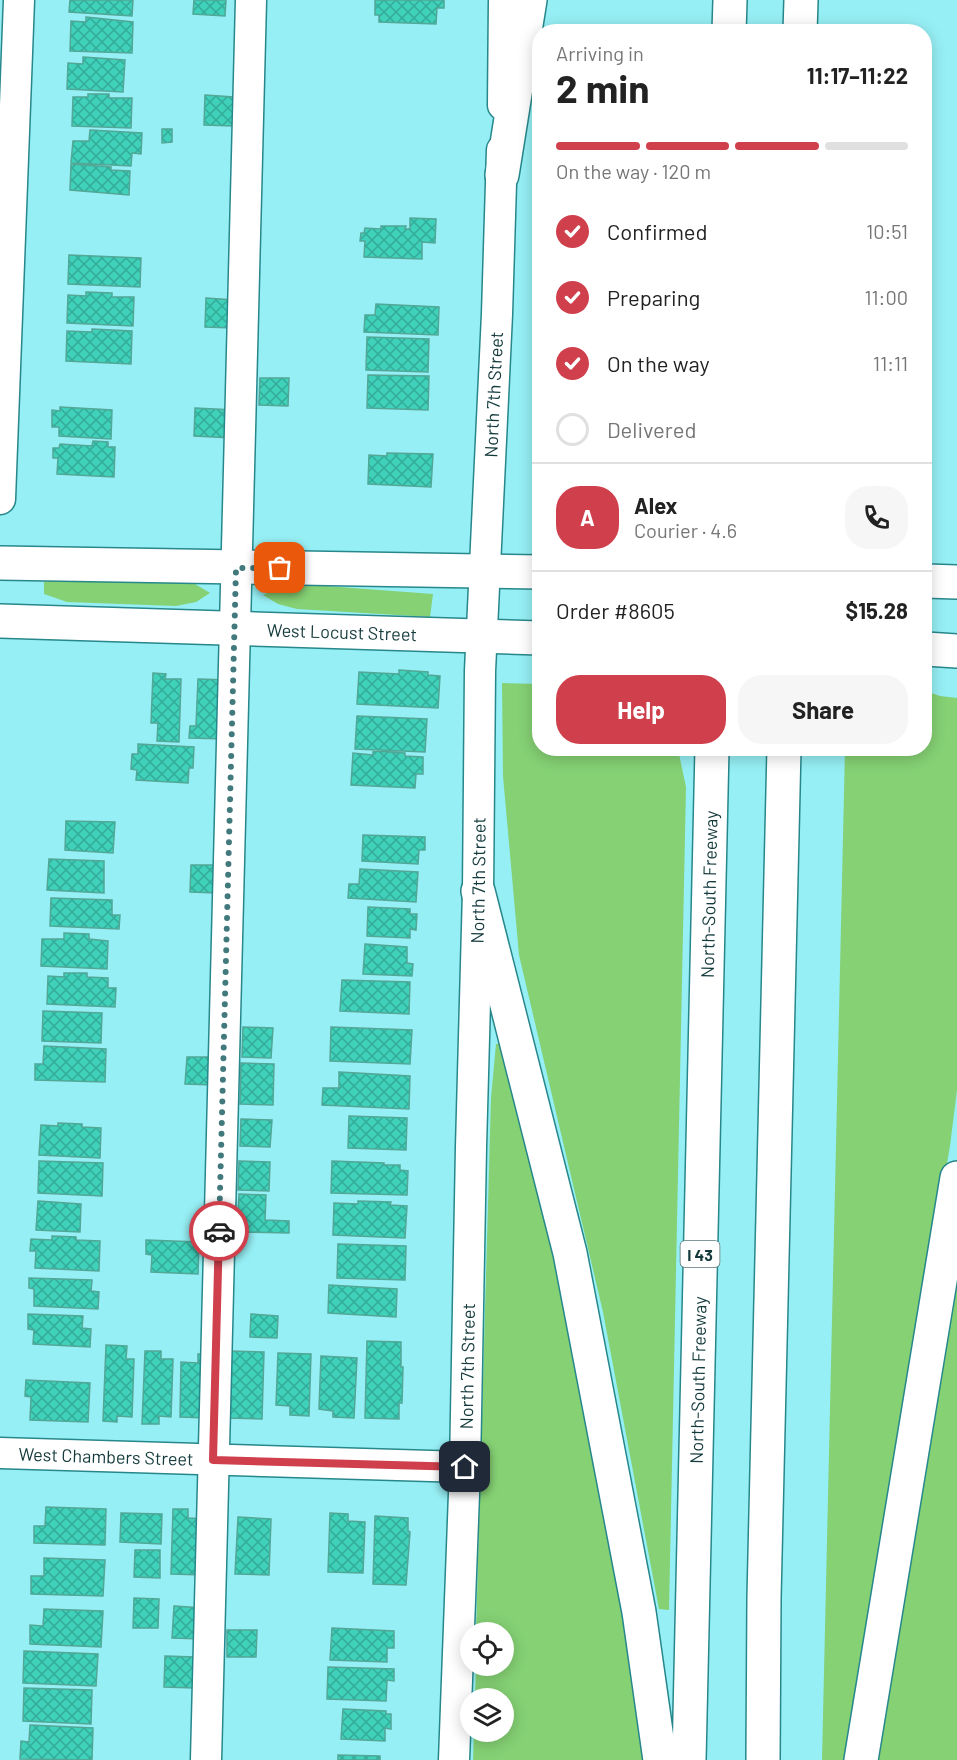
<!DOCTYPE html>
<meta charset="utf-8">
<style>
:root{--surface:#fff;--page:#f6f6f6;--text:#222;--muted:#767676;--line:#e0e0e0;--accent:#cf3f4c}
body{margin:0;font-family:Barlow,sans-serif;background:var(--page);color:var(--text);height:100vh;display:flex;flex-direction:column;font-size:22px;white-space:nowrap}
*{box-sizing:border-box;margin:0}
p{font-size:20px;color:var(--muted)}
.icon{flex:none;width:33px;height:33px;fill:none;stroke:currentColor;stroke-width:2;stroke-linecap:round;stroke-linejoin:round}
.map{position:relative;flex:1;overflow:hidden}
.side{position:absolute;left:532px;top:24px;width:400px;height:732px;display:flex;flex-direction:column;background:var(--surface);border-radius:24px;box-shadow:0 3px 15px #0003}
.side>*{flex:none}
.fabs{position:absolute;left:460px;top:1622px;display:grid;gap:12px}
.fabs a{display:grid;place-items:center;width:54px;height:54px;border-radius:50%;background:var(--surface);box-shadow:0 3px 15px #0003;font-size:30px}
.pin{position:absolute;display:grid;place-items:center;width:51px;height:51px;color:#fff;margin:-26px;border-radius:12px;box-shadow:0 3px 9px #0006}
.courier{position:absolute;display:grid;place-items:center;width:60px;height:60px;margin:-30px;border:4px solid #cf3f4c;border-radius:50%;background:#fff;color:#222;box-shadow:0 2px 8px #0007}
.overview em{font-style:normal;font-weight:700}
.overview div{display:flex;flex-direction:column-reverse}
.overview{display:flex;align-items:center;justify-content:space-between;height:102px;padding:0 24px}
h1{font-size:39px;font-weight:700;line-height:45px}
.bar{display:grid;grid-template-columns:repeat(4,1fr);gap:9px 6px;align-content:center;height:72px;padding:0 24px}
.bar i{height:8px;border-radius:4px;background:var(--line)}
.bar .active{background:var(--accent)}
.bar p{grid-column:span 4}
.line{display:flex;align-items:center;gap:15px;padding:0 24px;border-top:2px solid var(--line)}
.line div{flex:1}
.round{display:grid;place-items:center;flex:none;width:63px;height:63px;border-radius:24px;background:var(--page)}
ol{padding:0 24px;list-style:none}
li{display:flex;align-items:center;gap:18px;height:66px}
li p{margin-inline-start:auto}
li .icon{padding:6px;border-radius:50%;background:var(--accent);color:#fff;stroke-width:4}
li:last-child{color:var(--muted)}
li i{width:33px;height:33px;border:3px solid var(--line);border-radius:50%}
.button{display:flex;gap:12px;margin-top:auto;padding:12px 24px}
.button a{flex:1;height:69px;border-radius:24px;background:var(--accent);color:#fff;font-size:24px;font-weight:700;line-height:69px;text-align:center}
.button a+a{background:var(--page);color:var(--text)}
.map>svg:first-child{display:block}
.green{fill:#85d174}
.building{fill:url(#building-cross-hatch);stroke:#52a797;stroke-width:1.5}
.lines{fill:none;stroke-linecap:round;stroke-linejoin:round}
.minor-casing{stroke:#27878b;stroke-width:33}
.major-casing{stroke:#27878b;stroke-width:36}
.highway-casing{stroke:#27878b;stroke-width:36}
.minor{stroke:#fff;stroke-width:30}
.major{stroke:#fff;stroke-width:33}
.highway{stroke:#fff;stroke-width:33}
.done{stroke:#42797c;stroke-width:6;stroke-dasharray:0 10.8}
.route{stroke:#cf3f4c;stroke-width:8}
.labels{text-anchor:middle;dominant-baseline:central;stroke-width:5;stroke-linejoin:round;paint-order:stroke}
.shield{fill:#fefefe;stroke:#5a7576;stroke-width:1.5}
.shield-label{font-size:16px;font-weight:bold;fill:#143a3c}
.street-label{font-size:18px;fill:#143a3c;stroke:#fefefe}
</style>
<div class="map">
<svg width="957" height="1760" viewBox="0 0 957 1760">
<defs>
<pattern id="building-cross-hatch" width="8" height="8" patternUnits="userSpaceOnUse" patternTransform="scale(1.5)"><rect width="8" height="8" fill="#3fd1ba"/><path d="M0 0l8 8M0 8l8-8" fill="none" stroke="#34ab98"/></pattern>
</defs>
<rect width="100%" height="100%" fill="#96eff4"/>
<path class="green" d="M64,577L173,579L195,584L210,593L196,602L176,606L67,602L44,594V582Z
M299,584L433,594L430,617L297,609L278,604L263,595L278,588Z
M502,683L540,684V748L678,749L686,787L669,1610L659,1609L603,1312L519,955L503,776Z
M926,691L940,696L957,698V1090L950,1146L844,1760H822L845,749L926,748Z
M504,1043L605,1484L644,1760H473L474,1731H504V1698H475L476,1665H504V1632H476L491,1098L496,1044Z
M957,1285V1760H878Z"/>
<path class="building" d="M70,0H133L132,16L69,12Z
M194,0H226L225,16L193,14Z
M375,0H444V8H437L436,24L379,22V15H375Z
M86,17L133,22L132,53L70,51L71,21L86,22Z
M83,57L125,60L123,92L67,89L68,63L83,64Z
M88,94H109V98H132L131,128L72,126L73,97H88Z
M205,95L234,97L233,126L204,125Z
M162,129H172V142L162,143Z
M90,130L142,133L141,154L132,153L131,166L71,163L73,141H89Z
M71,164L111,167V170L130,171L129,195L70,190Z
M410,218L436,219L435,243L422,242V259L364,257L365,241H360L361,233H364L365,228L381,229V226H406L405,229H410Z
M69,255L141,258L140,287L68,284Z
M86,292L112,293V297H134L133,326L67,323L68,295L86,296Z
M206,298L234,300L233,328L205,327Z
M376,304L439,307L438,335L364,332L365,315H375Z
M92,329L132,331L131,364L66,361L67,331L92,332Z
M367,337L429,339L428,372L366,370Z
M368,375L429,376L428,410L367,408Z
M260,378H289L288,406L259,405Z
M60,407L112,410L111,439L59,436V427H52V410L60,411Z
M195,408L234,410L232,438L194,436Z
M93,441L108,442V447H115L114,477L57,474L58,458H53V448H59L60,444L92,446Z
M387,453L433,454L431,487L368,484L369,455L387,456Z
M399,670L428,672V675L440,676L438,708L357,704L359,672L399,674Z
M153,673L166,674L165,679H181L179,742L157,741L158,723H151Z
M198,679L229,680L226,739L189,738L190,726H196Z
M357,716L427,719L425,752L355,749Z
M138,744L194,747L193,768H189L188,783L136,780L137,770L131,769L132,754H138Z
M373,751L405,753V756L423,757V774H416L415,788L351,785L353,753L373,755Z
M66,821L115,822L113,853L65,850Z
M363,835L425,837V850H419L418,864L362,861Z
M49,859L104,861V893L47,890Z
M191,865H218L217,893L190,892Z
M360,869L418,872L416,902L348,898L349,884H359Z
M51,898L112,900V915H120L119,929L50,926Z
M368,907L410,909V914H417L416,930L410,929V938L367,936Z
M64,933L89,934V939L108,941L107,969L41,966L42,939H64Z
M365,944L407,947V963L413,964L412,976L363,974Z
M64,973H87V977L108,978V988H116L115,1007L47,1004L48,976L64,977Z
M342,980L410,982L409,1014L340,1011Z
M43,1011L102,1013L101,1043L42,1041Z
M243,1027L273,1028L271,1058L242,1057Z
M331,1027L412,1030L410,1064L330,1061Z
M44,1046L106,1049L105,1082L35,1080V1064H43Z
M187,1057H214L213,1085L185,1084Z
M241,1063L274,1064L273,1105L240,1104Z
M339,1072L410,1076L409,1109L322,1105L323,1088H339Z
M349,1116L407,1118L406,1150L348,1148Z
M241,1119L272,1120L270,1147L240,1146Z
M58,1123L82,1124V1127L101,1128L100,1158L39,1155L41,1125L58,1126Z
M39,1161L103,1163L102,1196L38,1193Z
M239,1161L270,1162L269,1191L238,1190Z
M332,1161L384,1163V1165H400V1170L408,1171L407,1195L331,1193Z
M239,1194L266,1195L265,1220L289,1221V1233L237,1232Z
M38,1201L81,1204L80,1232L36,1230Z
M358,1201L391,1202L390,1205L407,1206L405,1238L333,1235L334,1203L358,1204Z
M52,1236L76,1237V1240L100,1241L99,1271L35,1268L36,1251H30L31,1239L52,1240Z
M146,1240L199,1242L198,1274L151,1272L152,1255L146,1254Z
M338,1244L406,1246L405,1280L337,1278Z
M29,1278L92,1280L91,1291L99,1292L98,1309L34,1306V1289L29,1288Z
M329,1285L397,1289L396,1317L328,1313Z
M28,1314L83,1316L82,1328L91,1329L90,1347L33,1344L34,1330L28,1329Z
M251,1314L278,1316L277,1338L250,1337Z
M367,1341L401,1342V1367H403L402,1403H399V1419L365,1418Z
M106,1345L127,1346L126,1359H134L132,1417L117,1416V1422L103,1421Z
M145,1351H161V1359H173L171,1417L159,1416V1424H142Z
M230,1351L264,1352L262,1419L227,1418Z
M278,1353L311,1354L309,1416L290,1415V1406L276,1405Z
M198,1354L209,1355L207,1418L180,1417L181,1362L198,1363Z
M321,1356L357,1358L354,1418L333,1417V1411L319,1409Z
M26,1380L90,1383L88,1422L30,1420L31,1397L25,1396Z
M46,1507L106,1509L105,1545L34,1543V1526H45Z
M173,1509H188V1518L205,1519L203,1575L171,1574Z
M121,1513L162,1514L161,1544L120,1542Z
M330,1513L348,1514V1521L365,1522L363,1573L328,1572Z
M375,1516L408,1518V1531L410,1532L406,1585L373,1584Z
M238,1517L271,1519L269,1575L235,1574Z
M135,1550H160V1578L134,1577Z
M44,1558L105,1560L103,1596L31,1594V1576H44Z
M134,1598L159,1599L158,1628H133Z
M174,1606L203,1608L202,1639L172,1638Z
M44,1609L103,1611L101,1647L30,1644V1625L43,1626Z
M332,1628L394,1631V1648H387V1662L330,1660Z
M227,1630H257L256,1657H227Z
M24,1651L98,1654L96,1686L23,1683Z
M165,1656L195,1657L194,1688L164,1687Z
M328,1667L394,1669V1681L387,1680L386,1701L327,1699Z
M24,1688L92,1690L91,1724L23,1721Z
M343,1709L386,1711V1714H391V1729L385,1728V1741L341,1739Z
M30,1725L93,1728L92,1760L20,1759L21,1741L29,1742Z
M338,1755L380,1756V1760H338Z"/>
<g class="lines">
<g class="minor-casing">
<g id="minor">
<path d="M503,105L504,0"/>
<path d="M0,499L19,0"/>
<path id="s1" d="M0,1453L465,1467"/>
<path d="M206,1760L251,0"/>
<path id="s2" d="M454,1760L465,1467L471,1147L478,891L480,671L497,314L502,150"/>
</g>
</g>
<g class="major-casing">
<g id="major">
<path d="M0,563L540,572"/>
<path d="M926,581L957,582"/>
<path id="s3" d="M0,621L540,638"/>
<path d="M926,649L957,651"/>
</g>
</g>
<g class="highway-casing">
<g id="highway">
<path d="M729,32L730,0"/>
<path d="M800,32L801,0"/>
<path d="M502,175L530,0"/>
<path d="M478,891L570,1253L639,1612L660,1760"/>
<path id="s4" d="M689,1760L712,748"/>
<path d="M763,1760L764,1598L784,748"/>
<path d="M861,1760L957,1178"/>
</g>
</g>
<use href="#minor" class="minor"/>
<use href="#major" class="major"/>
<use href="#highway" class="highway"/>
</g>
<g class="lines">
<path class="done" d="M219,1231L236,568H280"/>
<path class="route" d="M219,1231L213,1460L465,1467"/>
</g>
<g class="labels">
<rect class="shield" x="680.5" y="1241" width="39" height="26" rx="4.5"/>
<g class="shield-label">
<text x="700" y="1254">I 43</text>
</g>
<g class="street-label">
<text stroke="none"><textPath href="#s2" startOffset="1366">North 7th Street</textPath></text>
<text stroke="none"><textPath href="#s3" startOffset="342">West Locust Street</textPath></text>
<text stroke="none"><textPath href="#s2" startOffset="880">North 7th Street</textPath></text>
<text stroke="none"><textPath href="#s4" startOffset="866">North-South Freeway</textPath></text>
<text stroke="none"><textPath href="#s2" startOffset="394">North 7th Street</textPath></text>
<text stroke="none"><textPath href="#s4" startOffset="380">North-South Freeway</textPath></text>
<text stroke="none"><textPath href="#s1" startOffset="106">West Chambers Street</textPath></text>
</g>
</g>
</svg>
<div class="fabs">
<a><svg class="icon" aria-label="locate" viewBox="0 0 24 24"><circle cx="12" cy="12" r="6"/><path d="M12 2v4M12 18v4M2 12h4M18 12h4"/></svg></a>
<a><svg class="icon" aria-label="layers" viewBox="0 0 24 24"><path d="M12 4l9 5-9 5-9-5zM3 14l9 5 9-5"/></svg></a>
</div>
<div class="pin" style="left:280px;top:568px;background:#ea580c"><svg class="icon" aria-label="bag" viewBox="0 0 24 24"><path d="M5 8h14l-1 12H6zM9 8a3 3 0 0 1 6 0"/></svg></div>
<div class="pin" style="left:465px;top:1467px;background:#1f2937"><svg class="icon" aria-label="home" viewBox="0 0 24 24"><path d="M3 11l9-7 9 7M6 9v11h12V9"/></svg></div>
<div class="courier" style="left:219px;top:1231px"><svg class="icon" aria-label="car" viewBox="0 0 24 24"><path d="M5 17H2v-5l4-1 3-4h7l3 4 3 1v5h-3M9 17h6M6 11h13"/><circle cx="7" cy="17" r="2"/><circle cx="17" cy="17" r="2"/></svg></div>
<section class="side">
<div class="overview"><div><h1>2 min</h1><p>Arriving in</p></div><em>11:17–11:22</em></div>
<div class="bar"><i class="active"></i><i class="active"></i><i class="active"></i><i></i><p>On the way · 120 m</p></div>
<ol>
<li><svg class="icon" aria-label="check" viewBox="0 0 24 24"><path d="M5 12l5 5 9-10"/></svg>Confirmed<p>10:51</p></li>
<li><svg class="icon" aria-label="check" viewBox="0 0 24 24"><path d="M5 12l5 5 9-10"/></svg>Preparing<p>11:00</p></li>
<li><svg class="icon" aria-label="check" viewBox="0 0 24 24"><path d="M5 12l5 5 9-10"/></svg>On the way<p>11:11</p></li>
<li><i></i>Delivered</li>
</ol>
<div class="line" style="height:108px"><b class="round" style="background:var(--accent);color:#fff">A</b><div><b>Alex</b><p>Courier · 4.6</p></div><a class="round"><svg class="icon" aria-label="phone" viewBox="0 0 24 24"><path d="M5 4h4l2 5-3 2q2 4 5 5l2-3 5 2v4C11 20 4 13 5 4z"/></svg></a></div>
<div class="line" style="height:78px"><div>Order #8605</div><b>$15.28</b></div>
<div class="button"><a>Help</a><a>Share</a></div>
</section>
</div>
